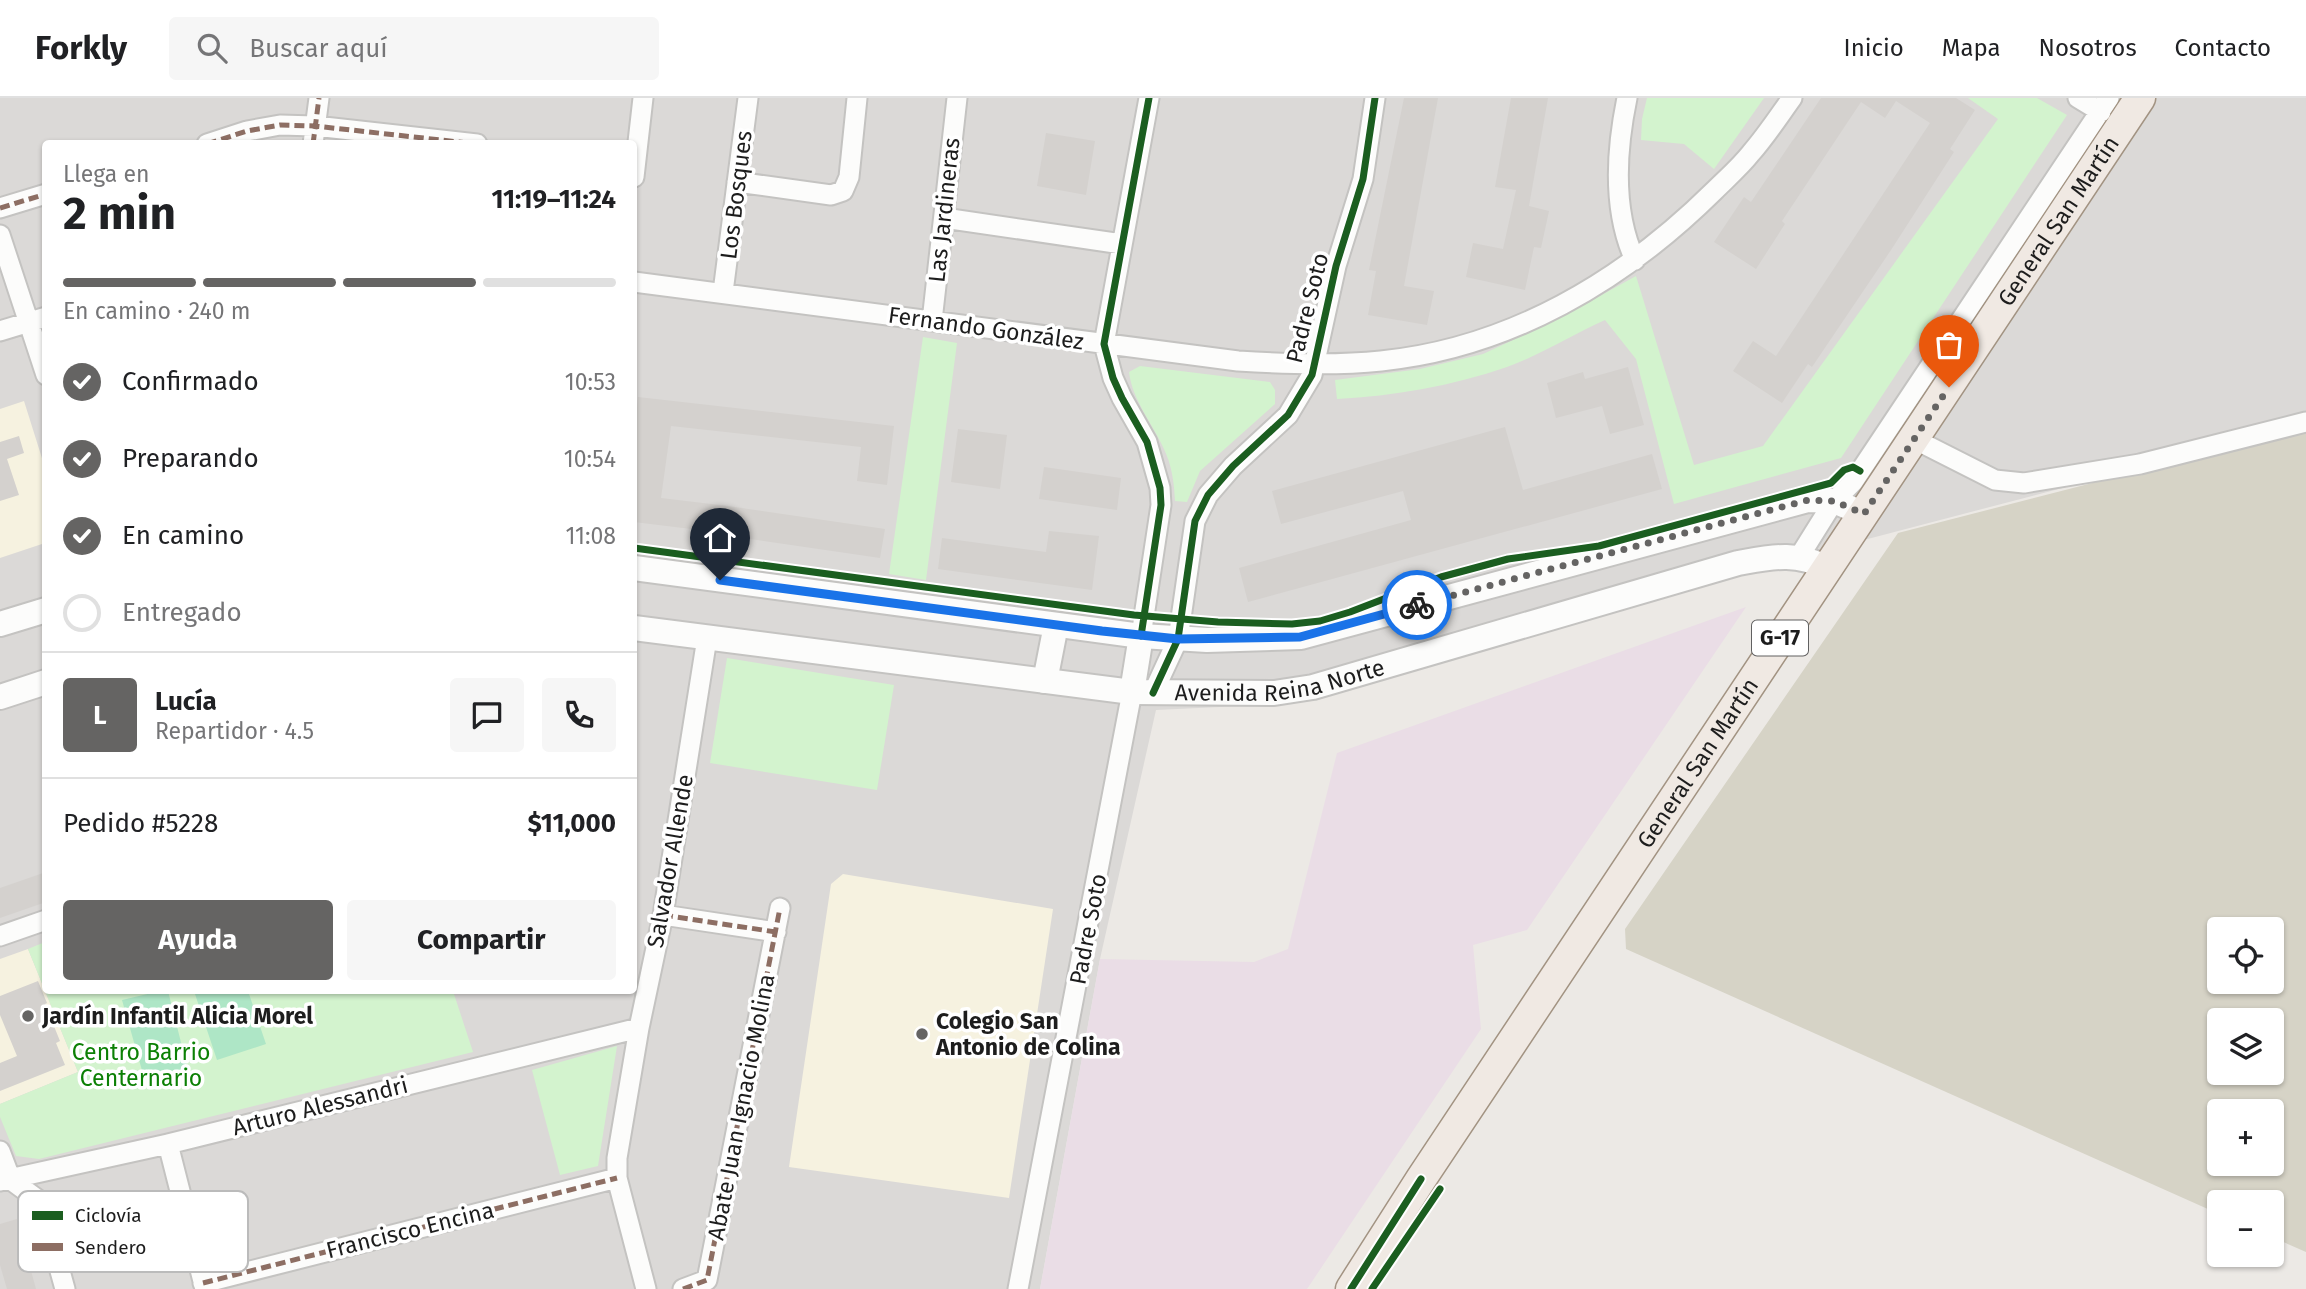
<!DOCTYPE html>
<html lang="es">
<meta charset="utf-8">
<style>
:root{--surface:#fff;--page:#f6f6f6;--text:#202124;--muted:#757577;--line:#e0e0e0;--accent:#656463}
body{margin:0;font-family:"Fira Sans",sans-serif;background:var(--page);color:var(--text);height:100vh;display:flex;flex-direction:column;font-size:26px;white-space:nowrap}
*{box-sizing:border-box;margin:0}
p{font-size:23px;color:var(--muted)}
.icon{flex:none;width:38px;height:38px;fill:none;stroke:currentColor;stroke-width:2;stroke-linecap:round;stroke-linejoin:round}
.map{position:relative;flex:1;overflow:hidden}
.sheet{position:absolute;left:42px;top:42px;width:595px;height:854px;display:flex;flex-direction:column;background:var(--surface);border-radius:7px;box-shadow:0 2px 5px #0004}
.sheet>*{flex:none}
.buttons{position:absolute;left:2207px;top:819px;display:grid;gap:14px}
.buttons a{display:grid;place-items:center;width:77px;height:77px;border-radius:7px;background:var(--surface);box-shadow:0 2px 5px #0004;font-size:35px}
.pin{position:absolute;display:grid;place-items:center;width:60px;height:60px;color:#fff;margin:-72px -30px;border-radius:50% 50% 50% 0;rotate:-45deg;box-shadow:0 0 7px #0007}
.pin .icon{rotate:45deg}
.courier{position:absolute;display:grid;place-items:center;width:70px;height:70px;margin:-35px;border:5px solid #1a73e8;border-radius:50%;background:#fff;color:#222;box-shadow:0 2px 9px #0007}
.overview em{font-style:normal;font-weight:700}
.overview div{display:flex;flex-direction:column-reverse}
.overview{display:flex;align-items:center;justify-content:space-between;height:119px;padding:0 21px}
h1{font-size:46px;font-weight:700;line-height:52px}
.bar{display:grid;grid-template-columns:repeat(4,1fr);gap:10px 7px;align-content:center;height:84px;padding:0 21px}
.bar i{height:9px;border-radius:5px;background:var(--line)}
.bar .on{background:var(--accent)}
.bar p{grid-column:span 4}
.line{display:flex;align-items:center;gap:18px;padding:0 21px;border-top:2px solid var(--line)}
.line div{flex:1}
.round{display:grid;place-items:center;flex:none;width:74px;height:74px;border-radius:7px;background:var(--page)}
ol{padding:0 21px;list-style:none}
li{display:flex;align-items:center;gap:21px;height:77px}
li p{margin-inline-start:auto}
li .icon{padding:7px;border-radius:50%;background:var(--accent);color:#fff;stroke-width:4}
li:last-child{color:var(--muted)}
li i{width:38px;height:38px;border:4px solid var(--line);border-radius:50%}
.cta{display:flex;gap:14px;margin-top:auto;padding:14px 21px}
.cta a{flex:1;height:80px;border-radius:7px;background:var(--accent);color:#fff;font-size:28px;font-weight:700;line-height:80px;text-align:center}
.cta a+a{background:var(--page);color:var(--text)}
header{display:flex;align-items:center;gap:42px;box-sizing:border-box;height:98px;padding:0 35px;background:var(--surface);border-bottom:2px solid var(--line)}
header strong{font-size:33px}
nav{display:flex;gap:38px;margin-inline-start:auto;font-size:24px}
.search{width:490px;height:63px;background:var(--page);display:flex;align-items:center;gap:18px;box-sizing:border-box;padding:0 24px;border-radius:7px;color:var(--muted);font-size:26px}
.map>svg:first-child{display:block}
.residential{fill:#dbd9d7;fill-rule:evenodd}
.industrial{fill:#eadde6}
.education{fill:#f6f2e0}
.construction{fill:#d6d3c6;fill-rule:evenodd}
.park{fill:#d3f3ce}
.pitch{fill:#aee6c6}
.building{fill:#d4d1ce}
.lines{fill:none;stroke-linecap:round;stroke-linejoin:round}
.minor-casing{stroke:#c4c3c1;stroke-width:23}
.tertiary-casing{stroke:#c4c3c1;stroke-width:28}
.primary-casing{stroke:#a29382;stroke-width:33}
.minor{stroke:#fcfcfb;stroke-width:19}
.tertiary{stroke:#fcfcfb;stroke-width:24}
.primary{stroke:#f0e9e3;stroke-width:30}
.quiet{stroke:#8d6e63;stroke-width:5;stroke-dasharray:10 5;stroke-linecap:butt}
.cycleway-casing{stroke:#fff;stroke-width:11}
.cycleway{stroke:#1b5e20;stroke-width:7}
.done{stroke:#656463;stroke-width:7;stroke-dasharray:0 12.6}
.route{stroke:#1a73e8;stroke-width:9}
.poi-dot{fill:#656463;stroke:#fff;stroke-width:2.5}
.labels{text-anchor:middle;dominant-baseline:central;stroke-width:7;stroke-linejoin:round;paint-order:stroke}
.shield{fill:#fff;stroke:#616161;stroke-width:2}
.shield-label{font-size:21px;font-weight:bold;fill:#1d1d1d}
.street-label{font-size:23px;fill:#1d1d1d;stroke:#fff}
.poi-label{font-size:23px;font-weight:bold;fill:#1d1d1d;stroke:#fff;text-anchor:start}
.park-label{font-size:23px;fill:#0c8005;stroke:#fff}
.key{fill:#fff;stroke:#bbb;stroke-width:2}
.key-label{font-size:19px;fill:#1d1d1d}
</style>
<header>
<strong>Forkly</strong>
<div class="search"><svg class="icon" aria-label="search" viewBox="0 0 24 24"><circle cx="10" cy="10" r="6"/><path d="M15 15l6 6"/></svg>Buscar aquí</div>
<nav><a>Inicio</a><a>Mapa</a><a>Nosotros</a><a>Contacto</a></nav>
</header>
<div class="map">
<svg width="2306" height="1191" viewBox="0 0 2306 1191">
<rect width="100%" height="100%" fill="#ece9e5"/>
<path class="residential" d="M0,0H2306V326L1746,473L1281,606L1156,612L1100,861L1040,1191H0ZM46,46H634V892H46Z"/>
<path class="industrial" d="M1746,509L1527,832L1473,847L1481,931L1307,1191H1040L1100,861L1254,864L1288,851L1337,655Z"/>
<path class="education" d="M24,303L46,373L45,445L0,460V311Z
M843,776L1053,811L1009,1100L789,1069L831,786Z
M28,851L78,974L0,1006V861Z"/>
<path class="construction" d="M2306,330V1154L2272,1139V1104H2219V1116L1626,851L1625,831L1898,435ZM2219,831H2272V884H2219ZM2219,922H2272V975H2219ZM2219,1013H2272V1066H2219Z"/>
<path class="park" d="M1647,0H1764L1714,71L1684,46L1641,42L1642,21Z
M1968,0H2037L2067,17L1841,360L1674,406L1636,261L1605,222C1572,237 1540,257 1507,269C1452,288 1394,298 1337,301L1335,282L1420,271L1483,256L1560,220L1636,178L1694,367L1763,348L1998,21Z
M923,239L957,245L926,482L889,476Z
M1140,268L1270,284L1275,292V306L1200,373L1187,404L1175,403C1174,384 1172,367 1163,349C1152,325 1132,301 1129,274Z
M727,560L894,587L877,692L710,665Z
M45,844L46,892L453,893L473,954L39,1061L16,1058L0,1019V1006L78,974L28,851Z
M617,948L598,1068L560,1077L532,972Z"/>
<path class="pitch" d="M160,893H168L188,972L145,983L122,902Z
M194,893H248L266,946L217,962Z"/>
<path class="building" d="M1404,0H1438L1404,188L1434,193L1427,227L1368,217L1376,173L1369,172Z
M1511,0H1548L1529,108L1549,113L1541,150L1534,149L1525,192L1466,179L1473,145L1503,151L1516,92L1495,89Z
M1821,0H1956L1975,12L1950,51L1954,54L1891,152L1812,269L1808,266L1782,305L1733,273L1753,243L1776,258L1930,25L1896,3L1885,20L1861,4L1782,123L1785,126L1756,171L1714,144L1744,99L1751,104Z
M1046,35L1095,43L1086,97L1037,88Z
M1628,269L1644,327L1610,336L1602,308L1556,320L1547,285L1583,274L1585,281Z
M638,299L894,328L887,387L857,383L861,349L671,328L661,400L728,408L885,431L880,460L723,437L724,435L634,424V339Z
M1505,329L1523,392L1652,356L1662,391L1248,504L1239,470L1411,422L1403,393L1281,426L1272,393Z
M958,331L1007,337L1000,391L951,384Z
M19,338L24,355L7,361L19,397L0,403V344Z
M1044,369L1121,380L1117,412L1039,401Z
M1049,433L1099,438L1092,492L938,471L942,440L1046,454Z
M46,774V804L0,820V790Z
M38,883L47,905L45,906L60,943L56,945L65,967L0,993V965L17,958L0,917V898Z
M17,1121L36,1191H7L0,1167V1126Z"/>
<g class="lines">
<g class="minor-casing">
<path id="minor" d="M1627,0C1616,53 1612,112 1635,162
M2078,0L2101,14
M207,46L247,33L280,27L315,28L477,46
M313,46L319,0
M634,79L643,0
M737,84L831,97L843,93L849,79L857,0
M0,110L46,96
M944,120L1122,146
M0,137L46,277
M634,184L1238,263C1285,266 1334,268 1381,263C1510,250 1623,183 1714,93C1726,81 1740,69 1751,55C1766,38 1779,18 1792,0
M723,194L748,0
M932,223L957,0
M0,233L46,219
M1914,341L1995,382L2024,385L2140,366L2306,324
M1799,459L1834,403L1853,384L2109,0
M1141,538L1161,407L1160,390L1147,344L1122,300L1113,280L1104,246L1149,0
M1153,595L1178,541L1195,423L1208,397L1233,368L1288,317L1312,277L1336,168L1363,81L1375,0
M663,817L776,834
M0,838L46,822
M168,1046L205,1191
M0,1053L11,1082L41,1104L65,1191
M0,1083L168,1046L639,930
M203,1185L617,1080
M646,1191L617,1080V1060L639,930L663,817L707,540
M683,1191L707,1182L780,810
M1018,1191L1132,594"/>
</g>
<g class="tertiary-casing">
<g id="tertiary">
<path d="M634,470L1141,538L1207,542L1301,539L1808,402L1834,403L1864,416"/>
<path d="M0,526L46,512"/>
<path id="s1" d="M634,530L1132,594L1274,595L1313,589L1738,465C1772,459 1796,453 1827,470"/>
<path d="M1045,583L1056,527"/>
<path d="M1132,594L1141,538"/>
<path d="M0,599L46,584"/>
</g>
</g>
<g class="primary-casing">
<g id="primary">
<path id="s2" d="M1351,1191L1421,1081L2140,0"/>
</g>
</g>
<use href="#minor" class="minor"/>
<use href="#tertiary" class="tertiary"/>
<use href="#primary" class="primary"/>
<path class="quiet" d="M207,46L247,33L280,27L315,28L477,46
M313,46L319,0
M634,63H635
M0,110L46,96
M663,817L776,834
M203,1185L617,1080
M683,1191L707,1182L780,810"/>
<g class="cycleway-casing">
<path id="cycleway" d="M634,450L1134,517L1218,524L1292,526L1320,523L1350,514L1441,479L1508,461L1599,448L1831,385L1844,372L1853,369L1860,373
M1141,538L1161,407L1160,390L1147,344L1122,300L1113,280L1104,246L1149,0
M1153,595L1178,541L1195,423L1208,397L1233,368L1288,317L1312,277L1336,168L1363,81L1375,0
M1351,1191L1421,1081
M1372,1191L1440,1091"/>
</g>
<use href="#cycleway" class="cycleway"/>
</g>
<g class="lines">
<path class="done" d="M1417,507L1808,402L1834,403L1864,416L1949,289"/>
<path class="route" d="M720,482L1102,533L1178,541L1300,539L1417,507"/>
</g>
<g class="poi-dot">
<circle cx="28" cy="918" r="7"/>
<circle cx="922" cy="936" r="7"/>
</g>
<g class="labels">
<rect class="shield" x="1752" y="522.5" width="56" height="35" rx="5"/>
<g class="shield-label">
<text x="1780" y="540">G-17</text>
</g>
<g class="street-label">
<text transform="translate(736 97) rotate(-83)">Los Bosques</text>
<text transform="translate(944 112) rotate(-84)">Las Jardineras</text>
<text stroke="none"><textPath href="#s2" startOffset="1281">General San Martín</textPath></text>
<text transform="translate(1307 210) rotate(-76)">Padre Soto</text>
<text transform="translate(986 230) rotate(8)">Fernando González</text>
<text stroke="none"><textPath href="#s1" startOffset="651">Avenida Reina Norte</textPath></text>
<text stroke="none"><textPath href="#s2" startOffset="630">General San Martín</textPath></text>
<text transform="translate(670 763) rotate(-80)">Salvador Allende</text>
<text transform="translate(1088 831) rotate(-79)">Padre Soto</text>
<text transform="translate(320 1008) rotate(-14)">Arturo Alessandri</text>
<text transform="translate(741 1009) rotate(-79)">Abate Juan Ignacio Molina</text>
<text transform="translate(410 1132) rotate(-14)">Francisco Encina</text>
</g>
<g class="poi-label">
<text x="42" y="918">Jardín Infantil Alicia Morel</text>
<text x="936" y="923">Colegio San<tspan x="936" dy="26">Antonio de Colina</tspan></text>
</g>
<g class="park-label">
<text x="141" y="954">Centro Barrio<tspan x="141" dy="26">Centernario</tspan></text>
</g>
</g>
<rect x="18" y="1093" width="230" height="81" rx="10" class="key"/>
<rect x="32" y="1113" width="31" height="9" fill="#1b5e20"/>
<rect x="32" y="1145" width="31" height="8" fill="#8d6e63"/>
<g class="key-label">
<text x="75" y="1124">Ciclovía</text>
<text x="75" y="1156">Sendero</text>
</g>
</svg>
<div class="buttons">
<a><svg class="icon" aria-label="locate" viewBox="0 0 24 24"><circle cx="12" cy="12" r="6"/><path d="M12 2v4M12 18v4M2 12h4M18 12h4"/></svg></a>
<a><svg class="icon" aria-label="layers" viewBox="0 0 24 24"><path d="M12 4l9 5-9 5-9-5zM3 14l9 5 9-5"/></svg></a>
<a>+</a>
<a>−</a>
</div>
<div class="pin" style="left:1949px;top:289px;background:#ea580c"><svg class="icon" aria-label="bag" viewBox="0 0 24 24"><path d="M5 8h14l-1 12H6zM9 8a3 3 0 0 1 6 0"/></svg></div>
<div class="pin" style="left:720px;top:482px;background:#1f2937"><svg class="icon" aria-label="home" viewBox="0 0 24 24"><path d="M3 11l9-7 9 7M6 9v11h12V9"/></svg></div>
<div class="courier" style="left:1417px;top:507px"><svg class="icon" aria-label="bike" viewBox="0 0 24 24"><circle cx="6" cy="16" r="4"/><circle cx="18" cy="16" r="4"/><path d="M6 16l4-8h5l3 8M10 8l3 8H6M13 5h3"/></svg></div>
<section class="sheet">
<div class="overview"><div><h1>2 min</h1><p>Llega en</p></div><em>11:19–11:24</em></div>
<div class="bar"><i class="on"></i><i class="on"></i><i class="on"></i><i></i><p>En camino · 240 m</p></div>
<ol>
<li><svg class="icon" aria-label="check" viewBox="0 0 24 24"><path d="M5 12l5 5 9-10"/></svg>Confirmado<p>10:53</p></li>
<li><svg class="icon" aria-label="check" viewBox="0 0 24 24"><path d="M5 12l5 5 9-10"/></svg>Preparando<p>10:54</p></li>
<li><svg class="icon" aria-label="check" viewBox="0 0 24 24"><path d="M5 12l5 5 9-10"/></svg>En camino<p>11:08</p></li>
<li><i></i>Entregado</li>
</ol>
<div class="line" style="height:126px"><b class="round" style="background:var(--accent);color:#fff">L</b><div><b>Lucía</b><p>Repartidor · 4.5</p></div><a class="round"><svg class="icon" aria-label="chat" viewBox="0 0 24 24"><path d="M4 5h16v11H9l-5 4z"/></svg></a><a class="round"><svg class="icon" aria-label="phone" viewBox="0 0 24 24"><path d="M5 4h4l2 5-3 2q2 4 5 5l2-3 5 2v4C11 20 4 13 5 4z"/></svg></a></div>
<div class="line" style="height:91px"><div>Pedido #5228</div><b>$11,000</b></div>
<div class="cta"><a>Ayuda</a><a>Compartir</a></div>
</section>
</div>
